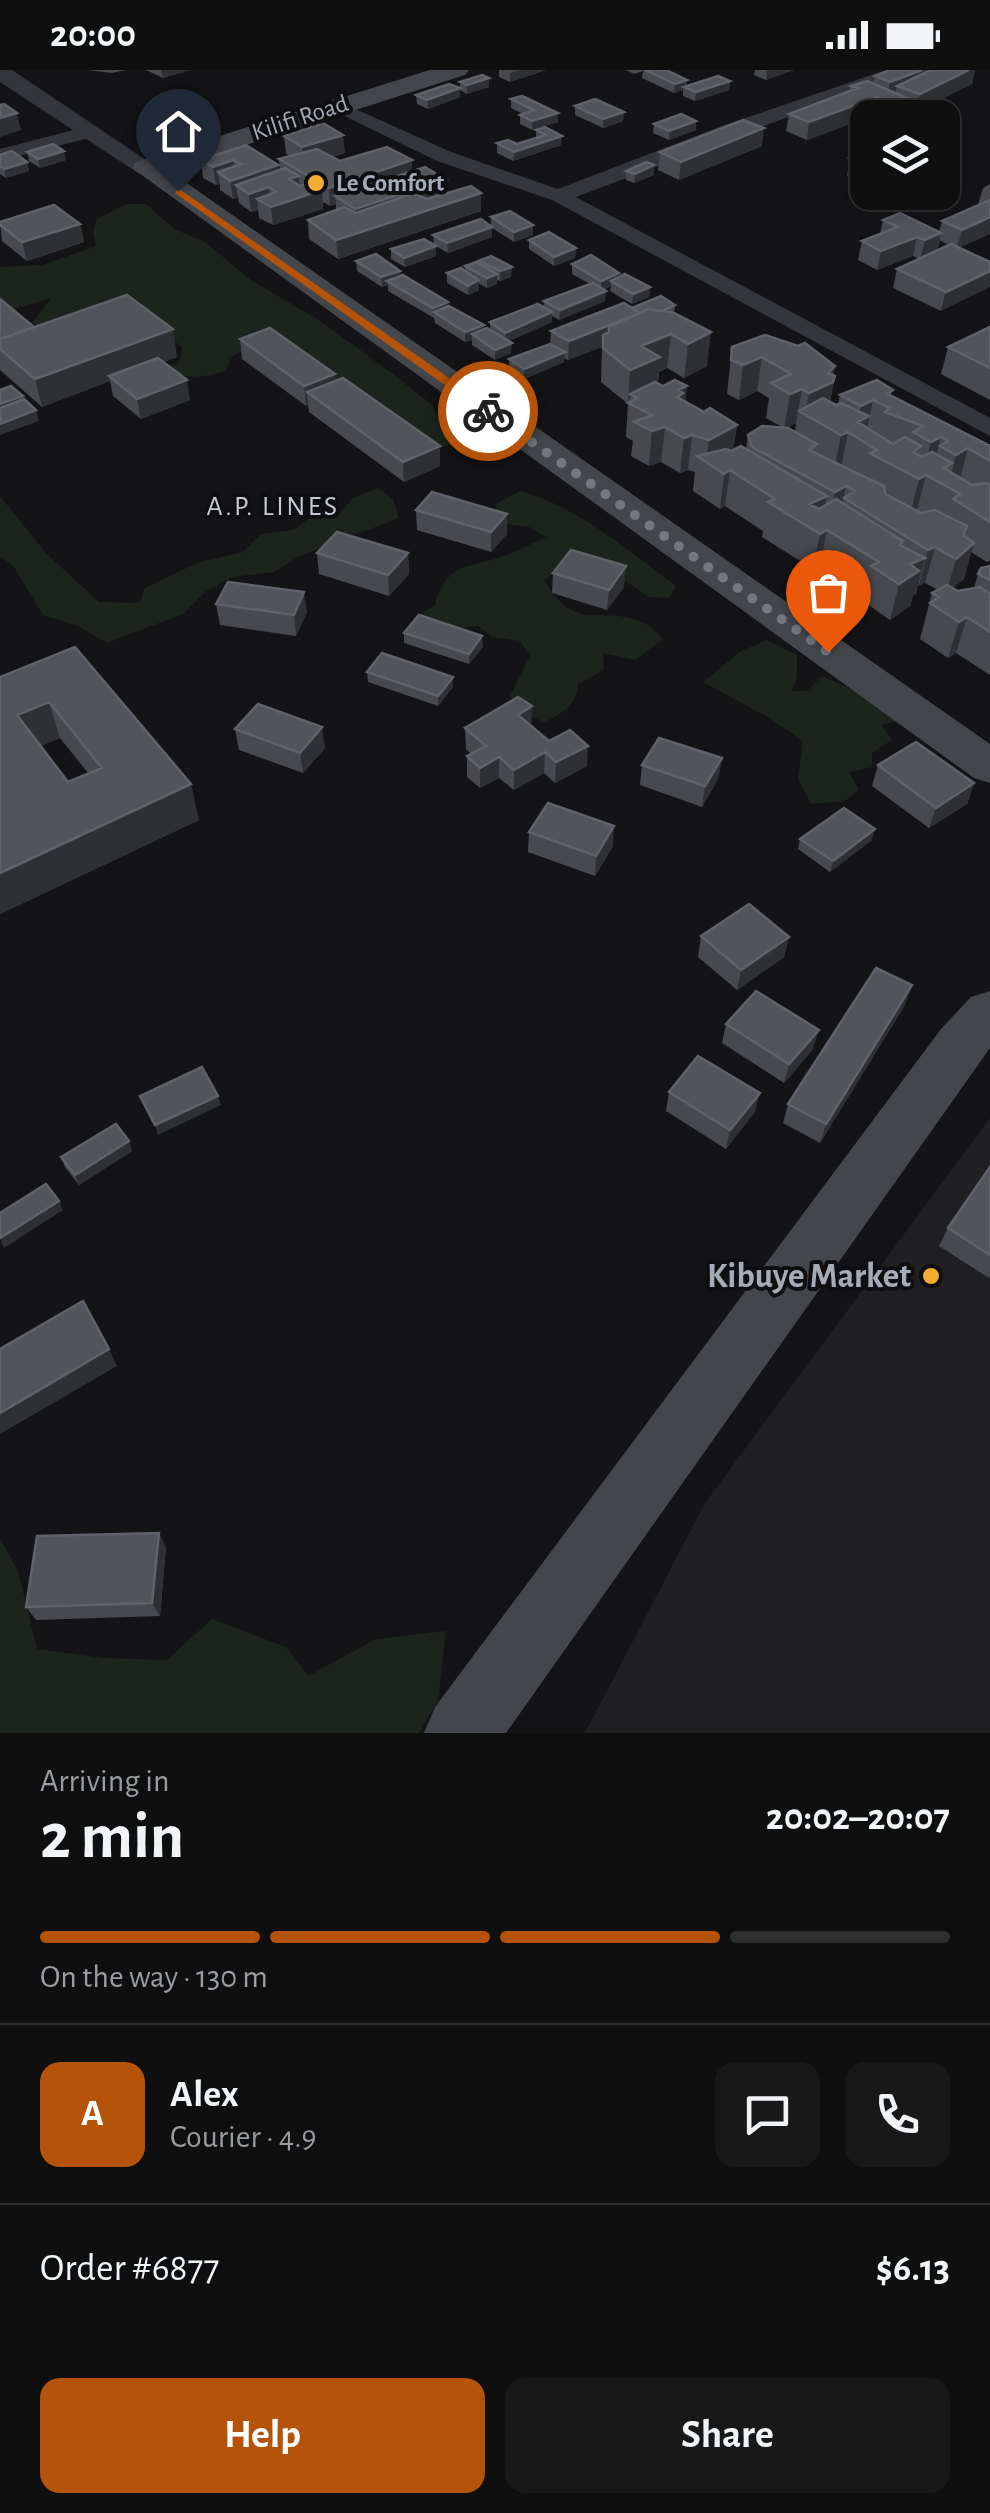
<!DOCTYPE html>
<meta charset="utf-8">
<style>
:root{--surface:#0f0f10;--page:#181819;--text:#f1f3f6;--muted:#9b9c9f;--line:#2f2f30;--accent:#b45309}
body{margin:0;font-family:"Alegreya Sans",sans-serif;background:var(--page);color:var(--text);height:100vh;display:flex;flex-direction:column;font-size:38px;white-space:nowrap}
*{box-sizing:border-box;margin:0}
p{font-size:32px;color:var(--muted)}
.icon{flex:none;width:55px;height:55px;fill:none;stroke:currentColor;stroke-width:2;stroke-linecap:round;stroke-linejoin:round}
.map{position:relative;height:1663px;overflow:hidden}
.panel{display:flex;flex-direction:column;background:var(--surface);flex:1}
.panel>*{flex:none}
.fabs{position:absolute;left:850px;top:30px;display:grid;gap:20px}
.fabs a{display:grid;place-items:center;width:110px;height:110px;border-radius:20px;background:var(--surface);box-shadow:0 5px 15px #0003,0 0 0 2px var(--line);font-size:50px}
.pin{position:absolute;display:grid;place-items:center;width:85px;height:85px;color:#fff;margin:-102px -42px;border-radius:50% 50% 50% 0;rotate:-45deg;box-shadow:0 0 10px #0007}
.pin .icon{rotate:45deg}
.courier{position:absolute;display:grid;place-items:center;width:100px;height:100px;margin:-50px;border:8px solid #b45309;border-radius:50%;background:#fff;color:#222;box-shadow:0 2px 12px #0007}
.head em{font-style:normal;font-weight:700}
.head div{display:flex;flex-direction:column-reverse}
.head{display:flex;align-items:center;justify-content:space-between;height:170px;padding:0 40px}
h1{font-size:65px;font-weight:700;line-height:75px}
.bar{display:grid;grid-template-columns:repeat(4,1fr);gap:15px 10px;align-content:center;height:120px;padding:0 40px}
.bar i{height:12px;border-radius:8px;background:var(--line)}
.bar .active{background:var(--accent)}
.bar p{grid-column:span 4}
.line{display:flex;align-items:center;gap:25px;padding:0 40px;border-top:2px solid var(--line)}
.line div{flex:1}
.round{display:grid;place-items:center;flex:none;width:105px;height:105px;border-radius:20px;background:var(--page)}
.primary-button{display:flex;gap:20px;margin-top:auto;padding:20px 40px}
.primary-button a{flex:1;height:115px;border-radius:20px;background:var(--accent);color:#fff;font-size:40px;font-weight:700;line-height:115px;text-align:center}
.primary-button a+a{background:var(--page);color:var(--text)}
.status{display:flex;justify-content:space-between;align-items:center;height:70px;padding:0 50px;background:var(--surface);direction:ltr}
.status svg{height:28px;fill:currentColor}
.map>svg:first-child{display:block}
.built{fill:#202023}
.green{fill:#1d241d}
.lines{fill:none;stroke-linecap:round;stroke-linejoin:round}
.minor{fill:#35363b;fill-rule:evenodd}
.tertiary{fill:#35363b;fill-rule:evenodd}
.secondary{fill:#43464b;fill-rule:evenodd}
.wall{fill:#47494e;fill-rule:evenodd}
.shaded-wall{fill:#2e3033}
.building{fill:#515459;stroke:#5f6268;stroke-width:2.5;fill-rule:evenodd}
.route{fill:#b45309}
.done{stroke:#73777f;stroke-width:10;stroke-dasharray:0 18}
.poi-dot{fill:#f2ac31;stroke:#0f0f11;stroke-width:4}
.labels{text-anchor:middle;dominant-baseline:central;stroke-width:8;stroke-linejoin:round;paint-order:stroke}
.far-street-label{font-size:25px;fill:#a6acb7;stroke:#0f0f11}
.far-poi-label{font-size:25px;font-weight:bold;fill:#a6acb7;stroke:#0f0f11;text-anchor:start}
.far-neighbourhood-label{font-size:28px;letter-spacing:2.5px;fill:#c7cad3;stroke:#0f0f11}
.near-poi-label{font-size:35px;font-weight:bold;fill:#a6acb7;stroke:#0f0f11;text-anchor:end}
</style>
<div class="status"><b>20:00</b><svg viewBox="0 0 49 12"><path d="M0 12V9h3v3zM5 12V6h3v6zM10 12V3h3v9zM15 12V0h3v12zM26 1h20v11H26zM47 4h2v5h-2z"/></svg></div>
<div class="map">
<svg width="990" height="1663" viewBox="0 0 990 1663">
<rect width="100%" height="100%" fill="#141416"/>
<path class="built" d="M990,1048V1663H585L705,1433Z"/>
<path class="green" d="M127,134H146L174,159L205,172L251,210L317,249L393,304L432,335L454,374L436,379L354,318L319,302L318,291L301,281L250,275L232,287L225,301C201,310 181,307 157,301L179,293L182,277L161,261L72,265L32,253L51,228L15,239L0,233V197L43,195L96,176L93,163L97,149Z
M378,418L393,429L399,448L298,487L274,502L233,507L205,522L183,544L107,573L78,556L43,545L14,497L0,486V426L46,483L99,532L140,533L145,518L199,492L243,482L261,464L293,460L318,442L338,446L353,428Z
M520,421C579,437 627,480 676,516L669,528L649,527L585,484L544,510C577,566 602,533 644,553C651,556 658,564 663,569L635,590L603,583L604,600L578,614C576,636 562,643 544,653L525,642L510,626L530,586L520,571L492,567L478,556L449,559L414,548L435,535C448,492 465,499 501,487C516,482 531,474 546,467L529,457L498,453L496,434Z
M767,570L797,585V607L792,621H807L822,606L859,623L900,650L882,655L892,670L872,683V697L849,702L859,720L845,731L811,734L798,709L803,671L766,646L703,612L741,581Z
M0,1469L18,1501L37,1579L103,1588L167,1590L212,1549L286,1577L308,1606L376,1569L446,1561L438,1630L419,1663H0Z"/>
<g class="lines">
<path class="minor" d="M886,0H912L576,127L990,348V366L552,130L437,91L324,36L326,32H340L451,82L558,119L722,56Z
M89,56L96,58V66L0,91V79Z"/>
<path class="tertiary" d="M0,0H12L158,98L146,105L138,103L0,12Z"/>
<path class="secondary" d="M430,0H469L465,5L168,100L990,674V713L974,708L132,98L136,92Z
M990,921V978L506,1663H424L435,1637L941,959L971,927Z"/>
</g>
<path class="wall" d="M87,0H126L112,3Z
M146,0H190L163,8Z
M499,0H546L510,12L499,7Z
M626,0H666L687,10V16L730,11L729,20L695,31L683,26V20L674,23L642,8L643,1L634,4Z
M755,0H794L766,10L754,5Z
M890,0H975L972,14L916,41L905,37L904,45L897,48H880L874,45L807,70L786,61L789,44L850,21L851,16L873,13L875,6Z
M460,12L489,17L467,24L460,20Z
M460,18V27L428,39L417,34L416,25Z
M511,29L558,52L532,60L520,54V45L523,44L511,38Z
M575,36L623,51L603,58L575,45Z
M654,54L696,60L669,70L653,63Z
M536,60L561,75L513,91L497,83V73L517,74L536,68Z
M284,66L345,83L332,87L340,91L412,101L446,123L481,141L338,189L309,169L308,150L336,140V134L330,136L323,132V139L273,155L259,148L258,140L251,142L239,133L238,127L233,129L220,120V114L216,115L203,108L201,90L246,75L278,95L279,100L280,99L279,89L290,86L286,84Z
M762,76L679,110L658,100L660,82Z
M868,81V115L847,106L850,88Z
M27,82L66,90L40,98L29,91Z
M0,85L27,92L29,101L6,108L0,104Z
M654,95V105L634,113L626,110V101Z
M990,114V164L958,178L941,241L893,218L897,199L920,189L913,186L877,200L858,190L862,171L880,164L883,150L939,162L942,151L978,135L983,118ZM940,170L943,172L949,175L937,181Z
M869,122H907L881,132L868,126Z
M491,147L533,165L514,172L492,158V167L448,183L434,175L433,165L491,156Z
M0,152L80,154L84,172L27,191L2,171Z
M529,170L576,178L575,188L554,196L529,179Z
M436,176V186L405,197L391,189V179Z
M356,191L400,201L401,206L448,236L484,255V260H490V252L543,237L544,231L590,214L572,204V194L650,217L649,227L632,234L610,221L611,216L604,219L605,231L559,250L552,246V252L509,271L511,283L495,290L472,275V270L465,272L435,253L434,248L388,221V215L382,217L357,201Z
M478,191L511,207L500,211L497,210V214L487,218L478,213L479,220L468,225L447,213V203L465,201V196L478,193Z
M0,229L34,257L177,287L163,292L190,330L141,349L113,326L110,311L42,337L0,300Z
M675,235L674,243L707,296L684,308L667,298L659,302L658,313L663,316H687L685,331L704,342L737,355L733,380L746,378L748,365L782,357L766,348L769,328L757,321L739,330L727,324L732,277L835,296L833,305L835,306L830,332L836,335L838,334L840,325H892L990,376V491L987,492L971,482L964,509L953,518L958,521L974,518L978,504L990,496V605L956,583L948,588L920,569L932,523L938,520L925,513L918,515L916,524L913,525L910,536L890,550L863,531L864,524L820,495L813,499L762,467L763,461L725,436L720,439L693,421L695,402L688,400L680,403L661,392L649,396L631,386L633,371L626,367L628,334L601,312L602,277L568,290L564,288V292L524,309L509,299V289L550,274L551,261L632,238ZM796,353L795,362L786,358Z
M990,257V330L941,304L948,277Z
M240,269L336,311L440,396L404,412L309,342L308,335L306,336L242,289Z
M416,440L507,464L491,482L417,460Z
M317,483H408L409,504L389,526L319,504Z
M553,503L624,517L607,540L552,523Z
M216,534L307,542L296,566L220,555Z
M404,563L483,577L469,594L404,573Z
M75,577L199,750L0,844V607ZM60,668L88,703L68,712L40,676Z
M367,602L453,607V617L438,636L368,612Z
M532,636L531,656L549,671L587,696L555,713L544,703L514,720L499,708L480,718L467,707V686L471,684L466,679L465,658Z
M235,659L325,678L303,703L239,680Z
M722,688L718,709L702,737L640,715L642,695Z
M878,695L974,713L967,734L929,758L872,716Z
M529,762L613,776L595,806L528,782Z
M800,769L872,770L830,802L798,779Z
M701,866L789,867L784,887L737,920L698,887Z
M905,935L820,1073L783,1053L788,1034Z
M726,954L813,979L784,1013L722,973Z
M669,1022L755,1042L726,1079L666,1041Z
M132,1081L79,1115L65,1097L61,1087Z
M990,1097V1205L989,1208L939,1176L948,1158Z
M166,1477L160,1546L36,1550L26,1537Z"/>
<path class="shaded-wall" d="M161,0H190L163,8Z
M520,0H546L510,12V3Z
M770,0H794L766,10L767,1Z
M922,0H944L897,16L895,26L887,29L890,12Z
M969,0H975L972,14L916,41L920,24Z
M489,8V17L467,24V15Z
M687,10V19L684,17L683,20L674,23L675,14Z
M730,11L729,20L695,31L696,22Z
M460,18V27L428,39L427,30Z
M877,27L874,45L807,70L809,52Z
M907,28L904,45L888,48L891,33Z
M624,42L623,51L603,58V49Z
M17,43L21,60L0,67V48Z
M558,43V52L532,60V51Z
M696,51V60L669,70V61Z
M764,58L762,76L679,110L681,92Z
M343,65L345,83L304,95L302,77Z
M562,66L561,75L513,91L514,82Z
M64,81L66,90L40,98L38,89Z
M233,90L236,108L218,102L220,114L216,115L213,97Z
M412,90V108L335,126L336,134L330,136L329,118Z
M27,92L29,101L6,108L4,99Z
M278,95L280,113L236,115L238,127L233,129L230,111Z
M654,95V105L634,113L635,104Z
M299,106L300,124L289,109Z
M446,110V128L356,157L355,139Z
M269,117L271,136L257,129L258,140L251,142L249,124Z
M322,120L323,139L273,155L271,137Z
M882,122H907L881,132Z
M481,123V141L338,189L336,170Z
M990,147V164L957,178L962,160Z
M80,154L84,172L27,191L22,172Z
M533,155V165L514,172V162Z
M492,157V167L448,183L447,173Z
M941,163L937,182L920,189L925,170Z
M917,167L913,186L877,200L881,181Z
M436,176V186L405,197L404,188Z
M576,178L575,188L554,196V187Z
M512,197L511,207L500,211V201Z
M400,201L401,211H387L388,215L382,217L381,207Z
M990,201V217L941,241L946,222Z
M619,203V212L611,211V216L601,221V211Z
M497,204V214L487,218V208Z
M478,210L479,220L468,225V216Z
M650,217L649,227L632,234L633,224Z
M606,221L605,231L559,250L560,240Z
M448,232L449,242H434L433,248V238Z
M552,242V252L505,273V263Z
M640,243L609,257L608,275L603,265L602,277L568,290L569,271Z
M484,255V265L472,264V270L465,272V262Z
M173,259L177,287L114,310L109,306L110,311L42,337L35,309Z
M711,262L707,296L684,308L688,274Z
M671,264L667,298L659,302L657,321L637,328L630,324L629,333L628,334L630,300L641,276Z
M512,273L511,283L495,290V280Z
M565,282L564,292L524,309V299Z
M762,287L757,321L739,330L743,295Z
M835,296L832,313L835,306L828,341L805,345L809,323Z
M335,304L337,323L307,322L308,335L306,336L304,316Z
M187,310L190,330L141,349L137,329Z
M687,316L683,350L680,352L678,320Z
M802,319L796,353L784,359L790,324Z
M23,326L25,336L0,346V334Z
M873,330L866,365L855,366L861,336Z
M36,340L39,351L0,365V354Z
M737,355L732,390L706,392L709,370Z
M665,357L661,392L649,396L652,361Z
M848,362L841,397L834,400L841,365Z
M692,365L688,400L680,403L684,368Z
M941,367L932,401L923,407L931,372Z
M440,376V396L404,412L403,392Z
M968,378L959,413L948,417L956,385Z
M730,400L725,436L720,439L724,404Z
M926,405L917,440L910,444L919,409Z
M846,416L839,451L828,458L835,422Z
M827,426L820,461L809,434Z
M507,444V464L491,482V462Z
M967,456L959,487L974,473L964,509L946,524L963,465Z
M827,460L820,495L813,499L820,464Z
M935,477L925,513L919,516L928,480Z
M408,483L409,504L389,526L388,505Z
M925,488L916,524L913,525L910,536L890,550L899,514L910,494Z
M626,496L624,517L607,540L609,520Z
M304,522L307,542L296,566L294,545Z
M967,547L956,583L948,588L959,552Z
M482,566L483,577L469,594V584Z
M453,607V617L438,636V626Z
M49,632L60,668L28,681L17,645Z
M532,636L531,657L518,645Z
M322,657L325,678L303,703L300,683Z
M588,676L587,696L555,713L556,692Z
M545,682L544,703L514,720V700Z
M499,687V708L480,718V698Z
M722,688L718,709L702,737L705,716Z
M974,713L967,734L929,758L936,738Z
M191,714L199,750L0,844V803Z
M614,756L613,776L595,806L596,786Z
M875,759L872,770L830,802L833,791Z
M789,867L784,887L737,920L741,900Z
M912,915L905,935L820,1073L826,1054Z
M819,960L813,979L784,1013L789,994Z
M760,1023L755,1042L726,1079L730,1060Z
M218,1026L221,1035L158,1065L155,1055Z
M129,1071L132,1081L79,1115L75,1105Z
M59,1131L63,1140L4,1178L0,1168Z
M109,1279L117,1296L0,1364V1343Z
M159,1463L166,1477L160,1546L152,1533Z"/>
<path class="building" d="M645,0H666L687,10L675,14Z
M890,0H922L890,12L875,6Z
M931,0H969L920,24L897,16Z
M482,5L489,8L467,15L460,12Z
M718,6L730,11L696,22L684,17Z
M867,11L907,28L891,33L877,27L809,52L789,44L858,18L851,16Z
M449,14L460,18L427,30L416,25Z
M522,26L558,43L532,51L520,45L534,40L511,29Z
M595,29L624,42L603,49L575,36Z
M4,34L17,43L0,48V35Z
M681,44L696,51L669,61L654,54Z
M743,50L764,58L681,92L660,82Z
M323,53L343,65L302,77L284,66Z
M545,57L562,66L514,82L497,73L508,70L517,74L546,65L536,60Z
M53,74L64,81L38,89L27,82Z
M246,75L278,95L230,111L218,102L242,94L233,90L213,97L201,90Z
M387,77L412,90L329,118L279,89L317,79L340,91Z
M12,81L27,92L4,99L0,96V85Z
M868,81V95L850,88Z
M646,92L654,95L635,104L626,101Z
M425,97L446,110L355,139L335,126Z
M285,98L299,106L289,109L300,116L309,113L322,120L271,137L257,129L276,122L269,117L249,124L236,115Z
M471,116L481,123L336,170L308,150L344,137L356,143L413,123L427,129Z
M990,130V147L962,160L942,151Z
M54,135L80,154L22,172L0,155V152Z
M510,141L533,155L514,162L491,147Z
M900,143L941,163L925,170L917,167L881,181L862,171L898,157L883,150Z
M481,149L492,157L447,173L433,165Z
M549,162L576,178L554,187L529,170Z
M424,169L436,176L404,188L391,179Z
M951,174L990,192V201L946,222L897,199Z
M376,184L400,201L381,207L356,191Z
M591,185L619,203L601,211L572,194Z
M491,186L512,197L500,201L478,191Z
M476,192L497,204L487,208L465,196Z
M461,198L478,210L468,216L447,203Z
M625,204L650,217L633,224L611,211Z
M403,205L448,232L433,238L387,211Z
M593,213L606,221L560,240L544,231Z
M127,225L173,259L35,309L0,279V269Z
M661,226L675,235L662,241L648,239L640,243L632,238Z
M0,229L34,257L0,269Z
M624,233L640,243L569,271L551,261Z
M538,234L552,242L505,263L490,252Z
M449,236L484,255L465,262L434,242Z
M648,239L674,243L711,262L688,274L671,264L641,276L660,287L630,300L603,278V265L609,262V257Z
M990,257V298L948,277Z
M270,258L335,304L304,316L240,269Z
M487,258L512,273L495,280L472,264Z
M765,265L798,276L805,273L835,296L828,303L835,306L833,312L809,323L802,319L790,324L771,313L791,304L762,287L743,295L731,290L732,277Z
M550,274L565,282L524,299L509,289Z
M158,288L187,310L137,329L109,306Z
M343,308L440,376L403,392L307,322Z
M675,310L687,316L678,320L683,323L677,327L704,342L710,338L737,355L709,370L692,365L684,368L665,357L652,361L634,352L652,345L628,333L637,328L630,324L655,312L663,316Z
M877,310L893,320L888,324L990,376V391L968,378L956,385L940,376L948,371L941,367L931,372L913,362L923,356L885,342L889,338L873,330L861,336L840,325Z
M11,316L23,326L0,334V320Z
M823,328L836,335L841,333L869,346L858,352L893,374L905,367L921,376L913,382L922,387L932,382L952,393L944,398L972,415L986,413L990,415V452L953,429L960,424L926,405L919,409L870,383L877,380L848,362L841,365L799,341Z
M24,329L36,340L0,354V338Z
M762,356L788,358L817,374L809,380L884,416L885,424L921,443L935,440L967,456L963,465L974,473L956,489L935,477L928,480L844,428L855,421L846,416L835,422L752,377L748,365Z
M741,376L827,426L809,434L819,439L836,429L903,471L900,475L925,488L910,494L919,501L899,514L871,496L879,492L827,460L820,464L768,432L775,429L730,400L724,404L697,386L726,379L731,381Z
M432,422L507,444L491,462L416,440Z
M337,462L408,483L388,505L317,483Z
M571,480L626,496L609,520L553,503Z
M990,496V510L978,504L981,498Z
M228,512L304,522L294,545L216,534Z
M947,515L958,521L980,517L990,524V562L967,547L959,552L930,533L939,527L932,523Z
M419,545L482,566L469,584L404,563Z
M75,577L191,714L0,803V607ZM49,632L102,698L68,712L17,645Z
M382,583L453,607L438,626L367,602Z
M518,627L532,636L518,645L549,671L570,660L588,676L556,692L545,682L514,700L499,687L480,698L467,686L486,676L465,658Z
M258,634L322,657L300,683L235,659Z
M659,668L722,688L705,716L642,695Z
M916,672L974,713L936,738L878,695Z
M548,733L614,756L596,786L529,762Z
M844,738L875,759L833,791L800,769Z
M749,834L789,867L741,900L701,866Z
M876,898L912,915L826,1054L788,1034Z
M756,921L819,960L789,994L726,954Z
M698,986L760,1023L730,1060L669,1022Z
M202,997L218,1026L155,1055L140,1026Z
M116,1054L129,1071L75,1105L61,1087Z
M990,1097V1185L948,1158Z
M46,1114L59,1131L0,1168V1143Z
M83,1231L109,1279L0,1343V1279Z
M159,1463L152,1533L26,1537L37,1466Z"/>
<path class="route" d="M178,118L492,338V343H484L175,123Z"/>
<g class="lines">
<path class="done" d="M488,341L828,582"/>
</g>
<g class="poi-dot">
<circle cx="316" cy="113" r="10"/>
<circle cx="931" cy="1206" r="10"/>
</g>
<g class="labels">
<g class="far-street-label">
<text transform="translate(300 48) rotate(-18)">Kilifi Road</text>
</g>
<g class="far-poi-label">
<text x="336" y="113">Le Comfort</text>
</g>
<g class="far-neighbourhood-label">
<text x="273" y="437">A.P. LINES</text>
</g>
<g class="near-poi-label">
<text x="911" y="1206">Kibuye Market</text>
</g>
</g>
</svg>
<div class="fabs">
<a><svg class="icon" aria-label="layers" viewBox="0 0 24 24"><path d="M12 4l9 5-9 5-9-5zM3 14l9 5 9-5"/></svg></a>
</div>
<div class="pin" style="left:828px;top:582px;background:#ea580c"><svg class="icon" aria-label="bag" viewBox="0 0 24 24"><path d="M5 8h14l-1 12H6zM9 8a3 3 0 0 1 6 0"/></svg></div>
<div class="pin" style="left:178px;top:121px;background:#1f2937"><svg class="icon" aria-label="home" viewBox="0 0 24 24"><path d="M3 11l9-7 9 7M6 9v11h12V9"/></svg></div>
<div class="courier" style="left:488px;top:341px"><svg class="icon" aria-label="bike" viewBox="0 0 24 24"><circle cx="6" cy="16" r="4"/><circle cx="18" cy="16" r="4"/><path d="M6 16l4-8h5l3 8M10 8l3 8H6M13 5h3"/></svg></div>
</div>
<section class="panel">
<div class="head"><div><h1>2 min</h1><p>Arriving in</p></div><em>20:02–20:07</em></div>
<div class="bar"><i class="active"></i><i class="active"></i><i class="active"></i><i></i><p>On the way · 130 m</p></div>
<div class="line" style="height:180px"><b class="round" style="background:var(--accent);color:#fff">A</b><div><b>Alex</b><p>Courier · 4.9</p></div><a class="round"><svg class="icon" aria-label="chat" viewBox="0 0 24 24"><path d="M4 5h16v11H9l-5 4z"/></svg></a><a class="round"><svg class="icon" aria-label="phone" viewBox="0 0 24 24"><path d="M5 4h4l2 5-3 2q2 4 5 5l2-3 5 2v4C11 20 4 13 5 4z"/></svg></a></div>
<div class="line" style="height:130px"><div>Order #6877</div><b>$6.13</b></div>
<div class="primary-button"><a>Help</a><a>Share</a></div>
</section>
